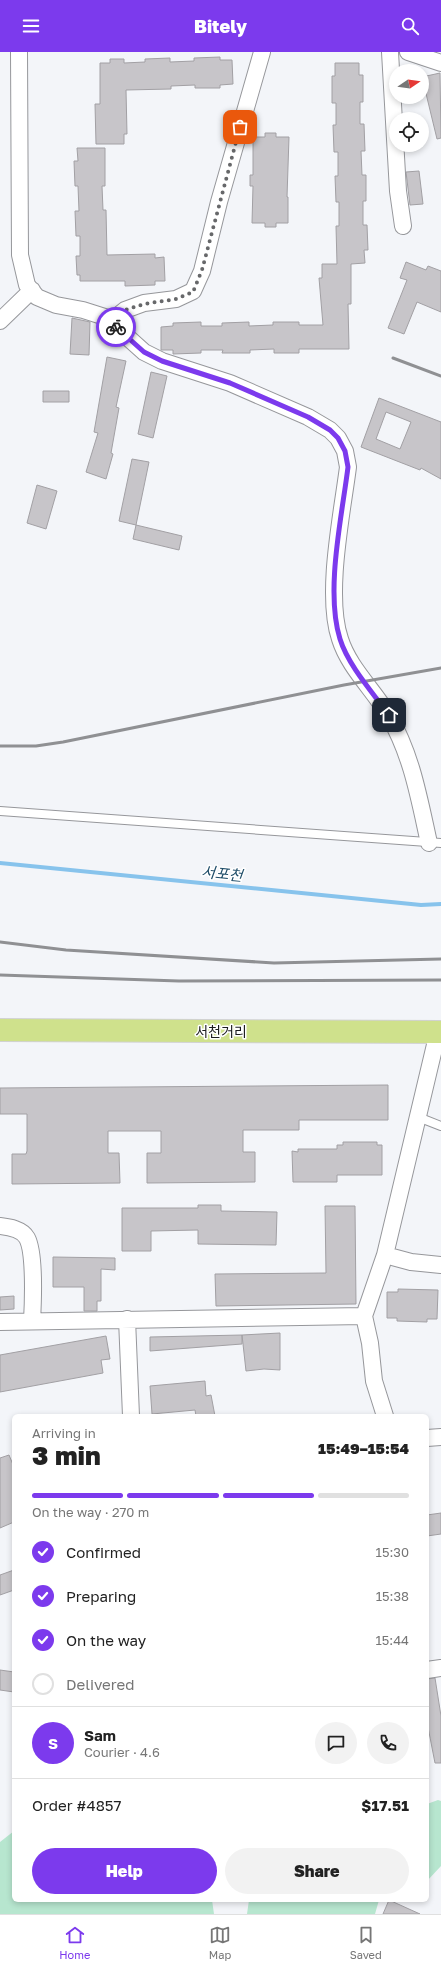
<!DOCTYPE html>
<meta charset="utf-8">
<style>
:root{--surface:#fff;--page:#f2f2f2;--text:#222;--muted:#767676;--line:#e0e0e0;--accent:#7c3aed}
body{margin:0;font-family:"Golos Text","Noto Sans KR",sans-serif;background:var(--page);color:var(--text);height:100vh;display:flex;flex-direction:column;font-size:15px;white-space:nowrap}
*{box-sizing:border-box;margin:0}
p{font-size:13px;color:var(--muted)}
.icon{flex:none;width:22px;height:22px;fill:none;stroke:currentColor;stroke-width:2;stroke-linecap:round;stroke-linejoin:round}
.map{position:relative;flex:1;overflow:hidden}
.drawer{position:absolute;left:12px;top:1362px;width:417px;height:488px;display:flex;flex-direction:column;background:var(--surface);border-radius:6px;box-shadow:0 2px 6px #0003}
.drawer>*{flex:none}
.needle{width:26px;rotate:77deg}
.controls{position:absolute;left:389px;top:12px;display:grid;gap:8px}
.controls a{display:grid;place-items:center;width:40px;height:40px;border-radius:50%;background:var(--surface);box-shadow:0 2px 6px #0003;font-size:20px}
.pin{position:absolute;display:grid;place-items:center;width:34px;height:34px;color:#fff;margin:-17px;border-radius:8px;box-shadow:0 2px 6px #0006}
.courier{position:absolute;display:grid;place-items:center;width:40px;height:40px;margin:-20px;border:3px solid #7c3aed;border-radius:50%;background:#fff;color:#222;box-shadow:0 1px 5px #0007}
.headline em{font-style:normal;font-weight:800}
.headline div{display:flex;flex-direction:column-reverse}
.headline{display:flex;align-items:center;justify-content:space-between;height:68px;padding:0 20px}
h1{font-size:26px;font-weight:800;line-height:30px}
.bar{display:grid;grid-template-columns:repeat(4,1fr);gap:6px 4px;align-content:center;height:48px;padding:0 20px}
.bar i{height:5px;border-radius:3px;background:var(--line)}
.bar .active{background:var(--accent)}
.bar p{grid-column:span 4}
.line{display:flex;align-items:center;gap:10px;padding:0 20px;border-top:1px solid var(--line)}
.line div{flex:1}
.round{display:grid;place-items:center;flex:none;width:42px;height:42px;border-radius:21px;background:var(--page)}
ol{padding:0 20px;list-style:none}
li{display:flex;align-items:center;gap:12px;height:44px}
li p{margin-inline-start:auto}
li .icon{padding:4px;border-radius:50%;background:var(--accent);color:#fff;stroke-width:4}
li:last-child{color:var(--muted)}
li i{width:22px;height:22px;border:2px solid var(--line);border-radius:50%}
.primary-button{display:flex;gap:8px;margin-top:auto;padding:8px 20px}
.primary-button a{flex:1;height:46px;border-radius:24px;background:var(--accent);color:#fff;font-size:16px;font-weight:800;line-height:46px;text-align:center}
.primary-button a+a{background:var(--page);color:var(--text)}
header{display:flex;justify-content:space-between;align-items:center;height:52px;padding:0 20px;background:var(--accent);color:#fff;font-size:18px;font-weight:800}
.tabs{display:flex;justify-content:space-around;align-items:center;height:56px;border-top:1px solid var(--line);background:var(--surface);font-size:11px;color:var(--muted)}
.tabs a{display:grid;justify-items:center;gap:2px}
.tabs .active{color:var(--accent)}
.map>svg:first-child{display:block}
.green{fill:#b7e6cf}
.lines{fill:none;stroke-linecap:round;stroke-linejoin:round}
.stream{stroke:#87c3ec;stroke-width:4}
.building{fill:#c7c5c9;stroke:#a2a0a4;fill-rule:evenodd}
.service-casing{stroke:#96979b;stroke-width:10}
.minor-casing{stroke:#96979b;stroke-width:18}
.primary-casing{stroke:#d1d2d2;stroke-width:24}
.service{stroke:#fff;stroke-width:8}
.minor{stroke:#fff;stroke-width:16}
.primary{stroke:#cfe18c;stroke-width:22}
.rail{stroke:#8f9093;stroke-width:3}
.done{stroke:#67686a;stroke-width:4;stroke-dasharray:0 7.2}
.route{stroke:#7c3aed;stroke-width:5}
.labels{text-anchor:middle;dominant-baseline:central;stroke-width:3;stroke-linejoin:round;paint-order:stroke}
.street-label{font-size:14px;fill:#1b1c1d;stroke:#fff}
.water-label{font-size:15px;font-style:italic;fill:#1e4c68;stroke:#fff}
</style>
<header><svg class="icon" aria-label="menu" viewBox="0 0 24 24"><path d="M4 6h16M4 12h16M4 18h16"/></svg>Bitely<svg class="icon" aria-label="search" viewBox="0 0 24 24"><circle cx="10" cy="10" r="6"/><path d="M15 15l6 6"/></svg></header>
<div class="map">
<svg width="441" height="1862" viewBox="0 0 441 1862">
<rect width="100%" height="100%" fill="#f3f5f9"/>
<path class="green" d="M438,1748L441,1749V1814L427,1829V1752Z
M14,1779V1848H212L214,1862H0V1790Z
M249,1848H379L375,1862H247Z"/>
<g class="lines">
<path class="stream" d="M0,811L421,853L441,852"/>
</g>
<path class="building" d="M220,5V8H232L233,32L220,33V36H195V33L171,34V37L126,38L127,82H124V92H96L95,52H100V11H110V7H124V11L145,10V7L170,6V10L194,9V6Z
M335,11H359V23H363V50H360V72H364L365,99H361L362,123H366V149H363V173H367L368,198H364L365,211L351,212V252H348L349,297H299V301H274V297L250,298V301H222L223,298H201V301L173,302V298H161V275L173,274V271L201,270V274H222V271L249,270V274L273,273V270H299V273H323L319,226H322V212H337L336,174H339V150H336L335,124H338V100H334L333,73H336V51H332V24H335Z
M440,21L441,86L437,87L422,25Z
M265,81H276V85H289L287,145H288V171H276V175H265V171H252L253,134H250V123H253V85H265Z
M77,96H105V134H102L103,158H106L107,203L155,202V206L164,205L165,229H155V233L125,234V229H80V223H77L76,204H80V184H76L75,159H79L78,134H75L74,109H78Z
M419,119L423,152L410,153L406,120Z
M406,210L426,218L428,214L441,219V260L417,250L404,282L388,276L407,228L400,226Z
M72,266L90,270L89,303L70,302Z
M107,305L126,309L116,355L119,356L111,401L113,402L106,427L86,420L98,381L94,380Z
M151,320L167,324L153,386L138,382Z
M43,339H69V350H43Z
M379,346L441,370V427L421,416L420,418L361,395ZM386,360L411,370L400,397L376,387Z
M132,407L149,410L136,473L119,469Z
M37,433L57,439L46,477L27,471Z
M136,473L182,484L179,498L133,487Z
M388,1033V1068H299V1078H243V1100H255V1130L147,1131V1101H161V1079H108V1101H119L120,1131L12,1132V1102H26L27,1099V1062H0V1036Z
M343,1090H377V1093H382V1123H337V1130H293L292,1099L298,1100V1097H337V1093H343Z
M198,1153H221V1159L277,1160L276,1193L198,1192V1178L151,1179V1199H122V1156H198Z
M325,1154H355L356,1252L216,1254L215,1222L326,1221Z
M53,1205L115,1206V1218L101,1217V1249H97V1259H84V1235H53Z
M398,1237L438,1238L437,1267H427V1270L397,1269V1266H387V1240H398Z
M14,1244V1257L0,1258V1245Z
M280,1281V1318L264,1317L246,1319L242,1283Z
M242,1283V1292L150,1299V1285Z
M106,1284L110,1307L101,1308L103,1321L0,1340V1303Z
M205,1329L206,1344L211,1343L215,1364H196L195,1358L152,1362L150,1334Z
M9,1403L14,1415V1470L0,1476V1406Z
M441,1461V1482L427,1484V1463Z
M14,1518V1538L0,1543V1523Z
M0,1618L14,1620V1640L0,1638Z
M435,1626L441,1664V1711H435L427,1670V1627Z
M389,1848L420,1862H383Z"/>
<g class="lines">
<g class="service-casing">
<path id="service" d="M0,759L441,791
M418,1065L441,1074"/>
</g>
<g class="minor-casing">
<path id="minor" d="M19,0L20,203L27,233L37,245L56,253L83,258L105,265L144,300L162,309L230,331L308,365L330,378L338,386L345,399L348,415C342,462 325,543 340,587C349,616 374,638 389,664C412,704 419,746 429,791
M390,0L398,139L403,174
M408,0L441,11
M0,269L32,238
M110,270L125,258L144,251L176,247L193,239L202,219L219,150L262,0
M0,1174C9,1175 22,1177 27,1186C35,1201 33,1251 32,1269
M385,1203L411,1210L441,1213
M127,1267L131,1364
M0,1270L364,1264
M385,1364L374,1329L370,1291L364,1264L385,1203L438,980
M427,1386L441,1385
M427,1618L441,1616"/>
</g>
<g class="primary-casing">
<path id="primary" d="M0,978L441,980"/>
</g>
<use href="#service" class="service"/>
<use href="#minor" class="minor"/>
<use href="#primary" class="primary"/>
<path class="rail" d="M393,306L441,324
M0,694H36L63,690L344,633L441,616
M0,890L66,898L274,911L441,907
M0,923L179,929L441,928"/>
</g>
<g class="lines">
<path class="done" d="M116,275L110,270L125,258L144,252L176,247L193,240L202,218L240,75"/>
<path class="route" d="M116,275L144,300L162,309L230,331L308,365L330,378L338,386L345,399L348,415C342,464 325,539 340,587C348,613 373,641 389,663"/>
</g>
<g class="labels">
<g class="street-label">
<text x="221" y="979">서천거리</text>
</g>
<g class="water-label">
<text transform="translate(222 821) rotate(6)">서포천</text>
</g>
</g>
</svg>
<div class="controls">
<a><svg class="needle" viewBox="-14 -14 28 28"><path d="M0-13l5 13h-10z" fill="#e53935"/><path d="M0 13l5-13h-10z" fill="#767676"/></svg></a>
<a><svg class="icon" aria-label="locate" viewBox="0 0 24 24"><circle cx="12" cy="12" r="6"/><path d="M12 2v4M12 18v4M2 12h4M18 12h4"/></svg></a>
</div>
<div class="pin" style="left:240px;top:75px;background:#ea580c"><svg class="icon" aria-label="bag" viewBox="0 0 24 24"><path d="M5 8h14l-1 12H6zM9 8a3 3 0 0 1 6 0"/></svg></div>
<div class="pin" style="left:389px;top:663px;background:#1f2937"><svg class="icon" aria-label="home" viewBox="0 0 24 24"><path d="M3 11l9-7 9 7M6 9v11h12V9"/></svg></div>
<div class="courier" style="left:116px;top:275px"><svg class="icon" aria-label="bike" viewBox="0 0 24 24"><circle cx="6" cy="16" r="4"/><circle cx="18" cy="16" r="4"/><path d="M6 16l4-8h5l3 8M10 8l3 8H6M13 5h3"/></svg></div>
<section class="drawer">
<div class="headline"><div><h1>3 min</h1><p>Arriving in</p></div><em>15:49–15:54</em></div>
<div class="bar"><i class="active"></i><i class="active"></i><i class="active"></i><i></i><p>On the way · 270 m</p></div>
<ol>
<li><svg class="icon" aria-label="check" viewBox="0 0 24 24"><path d="M5 12l5 5 9-10"/></svg>Confirmed<p>15:30</p></li>
<li><svg class="icon" aria-label="check" viewBox="0 0 24 24"><path d="M5 12l5 5 9-10"/></svg>Preparing<p>15:38</p></li>
<li><svg class="icon" aria-label="check" viewBox="0 0 24 24"><path d="M5 12l5 5 9-10"/></svg>On the way<p>15:44</p></li>
<li><i></i>Delivered</li>
</ol>
<div class="line" style="height:72px"><b class="round" style="background:var(--accent);color:#fff">S</b><div><b>Sam</b><p>Courier · 4.6</p></div><a class="round"><svg class="icon" aria-label="chat" viewBox="0 0 24 24"><path d="M4 5h16v11H9l-5 4z"/></svg></a><a class="round"><svg class="icon" aria-label="phone" viewBox="0 0 24 24"><path d="M5 4h4l2 5-3 2q2 4 5 5l2-3 5 2v4C11 20 4 13 5 4z"/></svg></a></div>
<div class="line" style="height:52px"><div>Order #4857</div><b>$17.51</b></div>
<div class="primary-button"><a>Help</a><a>Share</a></div>
</section>
</div>
<nav class="tabs">
<a class="active"><svg class="icon" aria-label="home" viewBox="0 0 24 24"><path d="M3 11l9-7 9 7M6 9v11h12V9"/></svg>Home</a>
<a><svg class="icon" aria-label="map" viewBox="0 0 24 24"><path d="M3 6l6-2 6 2 6-2v14l-6 2-6-2-6 2zM9 4v14M15 6v14"/></svg>Map</a>
<a><svg class="icon" aria-label="saved" viewBox="0 0 24 24"><path d="M7 4h10v16l-5-4-5 4z"/></svg>Saved</a>
</nav>
